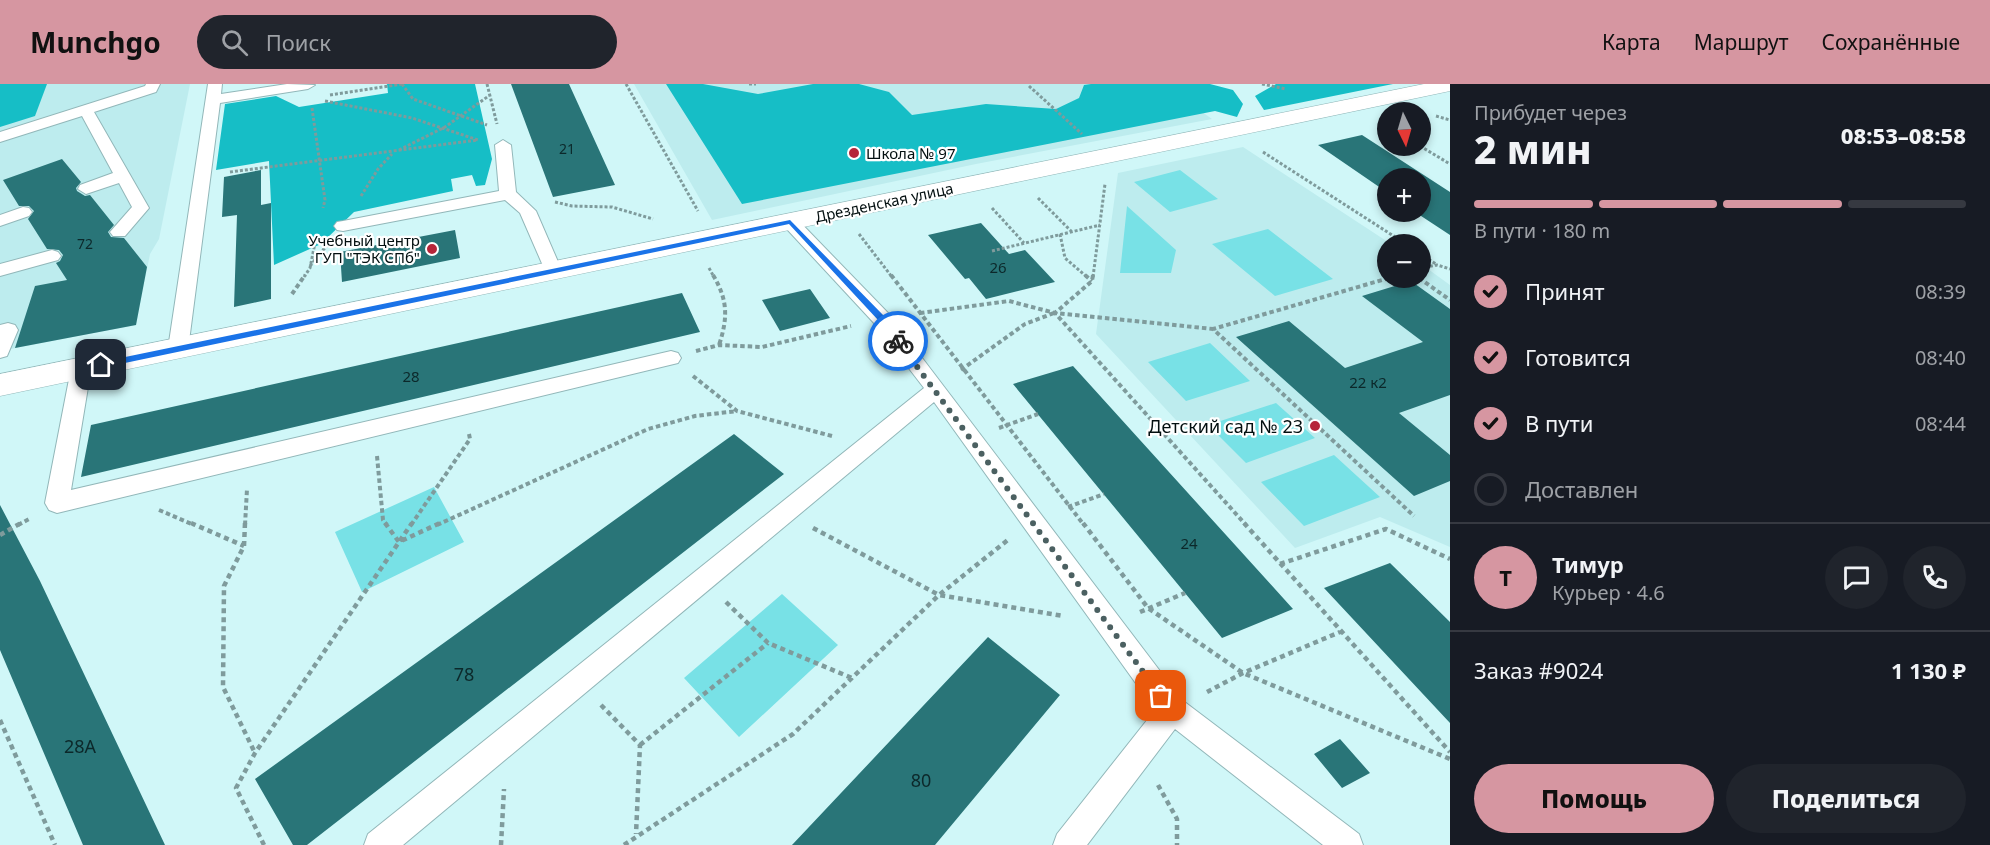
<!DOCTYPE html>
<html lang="ru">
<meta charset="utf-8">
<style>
:root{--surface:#171b24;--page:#20242c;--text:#f1f3f6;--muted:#9ea1a6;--line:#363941;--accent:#d696a1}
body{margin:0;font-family:"Noto Sans",sans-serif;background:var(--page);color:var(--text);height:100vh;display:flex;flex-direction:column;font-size:22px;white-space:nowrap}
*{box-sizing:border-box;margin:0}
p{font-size:20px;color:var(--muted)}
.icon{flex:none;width:33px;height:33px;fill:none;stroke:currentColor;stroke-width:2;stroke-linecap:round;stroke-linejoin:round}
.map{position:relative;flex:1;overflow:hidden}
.drawer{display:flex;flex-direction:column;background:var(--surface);width:540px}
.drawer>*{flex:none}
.needle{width:39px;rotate:175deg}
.tools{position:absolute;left:1377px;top:18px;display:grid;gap:12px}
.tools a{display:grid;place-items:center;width:54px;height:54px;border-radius:50%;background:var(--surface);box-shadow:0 3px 9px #0003;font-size:30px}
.pin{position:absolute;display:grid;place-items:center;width:51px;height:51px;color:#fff;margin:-26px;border-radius:12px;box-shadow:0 3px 9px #0006}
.courier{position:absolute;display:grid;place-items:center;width:60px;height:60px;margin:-30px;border:4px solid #1a73e8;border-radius:50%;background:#fff;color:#222;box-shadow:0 2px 8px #0007}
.summary em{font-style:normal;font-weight:800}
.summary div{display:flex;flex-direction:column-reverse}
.summary{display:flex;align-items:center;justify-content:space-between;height:102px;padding:0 24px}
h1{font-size:39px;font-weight:800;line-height:45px}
.bar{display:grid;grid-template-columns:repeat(4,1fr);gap:9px 6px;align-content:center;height:72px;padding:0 24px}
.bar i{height:8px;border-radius:4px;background:var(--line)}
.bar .active{background:var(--accent)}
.bar p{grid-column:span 4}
.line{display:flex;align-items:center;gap:15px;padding:0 24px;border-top:2px solid var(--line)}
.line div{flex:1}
.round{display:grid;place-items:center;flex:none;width:63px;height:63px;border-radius:32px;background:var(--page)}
ol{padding:0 24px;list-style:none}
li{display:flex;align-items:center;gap:18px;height:66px}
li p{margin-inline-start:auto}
li .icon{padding:6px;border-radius:50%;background:var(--accent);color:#111;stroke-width:4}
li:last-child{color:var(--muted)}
li i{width:33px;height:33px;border:3px solid var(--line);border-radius:50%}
.action{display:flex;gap:12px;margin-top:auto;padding:12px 24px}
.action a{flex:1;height:69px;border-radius:36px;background:var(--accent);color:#111;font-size:24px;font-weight:800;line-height:69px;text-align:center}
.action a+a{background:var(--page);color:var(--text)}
header{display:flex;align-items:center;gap:36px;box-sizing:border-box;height:84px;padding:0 30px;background:var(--accent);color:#111}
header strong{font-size:28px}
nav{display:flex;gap:33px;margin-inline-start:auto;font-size:21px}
.search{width:420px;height:54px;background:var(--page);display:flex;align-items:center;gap:15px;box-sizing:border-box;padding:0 21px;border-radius:33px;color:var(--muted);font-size:22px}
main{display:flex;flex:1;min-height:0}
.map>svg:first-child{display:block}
.built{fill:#bdecee}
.green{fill:#78e1e6}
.forest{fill:#16bec6}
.building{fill:#297578}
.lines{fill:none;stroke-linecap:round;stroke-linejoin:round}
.lane-casing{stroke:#92b7b9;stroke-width:2}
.street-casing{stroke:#92b7b9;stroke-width:1}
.path-far2{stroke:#7f9b9c;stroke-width:3;stroke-dasharray:3 2;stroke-linecap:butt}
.path-far1{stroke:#7f9b9c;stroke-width:4;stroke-dasharray:4.5 3;stroke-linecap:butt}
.path{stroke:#7f9b9c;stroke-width:4.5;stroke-dasharray:5 4;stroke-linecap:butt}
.lane{fill:#fff;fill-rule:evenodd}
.street{fill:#fff;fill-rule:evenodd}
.route{fill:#1a73e8}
.done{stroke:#4b6061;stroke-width:6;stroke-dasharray:0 10.8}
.poi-dot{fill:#b62539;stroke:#fff;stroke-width:2}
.labels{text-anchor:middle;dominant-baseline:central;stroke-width:4.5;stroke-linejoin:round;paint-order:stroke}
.far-number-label{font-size:14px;fill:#0c282a}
.far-poi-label{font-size:15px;fill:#030f10;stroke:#fff;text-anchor:start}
.far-street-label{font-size:15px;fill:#030f10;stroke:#fff}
.number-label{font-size:15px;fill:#0c282a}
.poi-label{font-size:18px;fill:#030f10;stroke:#fff;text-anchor:end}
.near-number-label{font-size:18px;fill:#0c282a}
</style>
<header>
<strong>Munchgo</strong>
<div class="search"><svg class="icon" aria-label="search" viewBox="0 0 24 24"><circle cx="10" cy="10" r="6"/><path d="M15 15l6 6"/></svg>Поиск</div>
<nav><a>Карта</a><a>Маршрут</a><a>Сохранённые</a></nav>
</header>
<main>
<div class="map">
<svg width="1450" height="761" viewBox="0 0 1450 761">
<rect width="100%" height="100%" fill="#d0f7f8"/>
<path class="built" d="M0,0H190L159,155L150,170L136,241L0,267Z
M634,0H1163L1212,35L976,80L712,136Z
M1243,63L1391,160H1388V194H1420L1421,180L1450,201V463L1380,433L1295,464L1096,250L1118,89Z"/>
<path class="green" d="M1180,86L1218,115L1170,128L1134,98Z
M1127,122L1176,166L1171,189H1120Z
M1268,145L1333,195L1275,212L1212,160Z
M1210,259L1250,297L1186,317L1148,278Z
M1276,319L1315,354L1246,379L1208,341Z
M1334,371L1380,413L1304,442L1261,398Z
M434,403L464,458L362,508L335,448Z
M782,510L838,561L739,653L684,594Z"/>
<path class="forest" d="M0,0H47L35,32L0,43Z
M387,0H475L492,75L485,101L476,102L472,91L451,95L453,107L354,128L321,160L274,181L269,77L216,86L225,20L276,12L299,23L388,9Z
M666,0H703L758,10L813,0H859L889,8L912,31L986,20L1056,25L1079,14L1084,1L1091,0H1210L1233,6L1243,20L1237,33L1215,27L742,120Z
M1276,0H1393L1264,26L1255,12Z"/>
<path class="building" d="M511,0H569L615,101L553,113Z
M1362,51L1450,108V151L1415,128H1420V94H1388V109L1318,61Z
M62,75L81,98L76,104L77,107L85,112L90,111L114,141L108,148L111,153L124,154L147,183L136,241L15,264L35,202L67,196L56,179L60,177L63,171L59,166L47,165L28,135L34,127L29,122H19L3,96Z
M261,86V121L271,119V215L234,223L237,131L222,133L224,93Z
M981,139L1009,170L1025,166L1055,198L986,215L969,194L965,195L928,151Z
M455,146L460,174L342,198L340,168Z
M1411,197L1450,225V311L1399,329L1450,371V397L1414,412L1236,253L1289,237L1345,284L1423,258L1362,212Z
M810,205L830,234L780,247L762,216Z
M682,209L700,248L81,393L91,341Z
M1073,282L1293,525L1222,554L1013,300Z
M734,350L784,390L307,761H293L255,695Z
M0,421L40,497L165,761H83L0,566Z
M1390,479L1450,538V639L1324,504Z
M988,553L1060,611L935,761H792Z
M1340,655L1370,689L1342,704L1314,670Z"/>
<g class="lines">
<g class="lane-casing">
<path id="lane" d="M146,0H160L156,8L94,28L149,124L125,152H113L110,148L132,123L119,99L86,110L78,105L80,101L113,89L82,32L0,58V48L145,2Z
M208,0H222L221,10L287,0L315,1L308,5L220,19L188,265L185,270L178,272L171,270L168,265Z
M503,56L511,61L516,108L536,127L562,187L559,191H547L520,129L505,116L343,147L337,146L334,142L337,138L343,137L499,107L495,61Z
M23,123L29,124L32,128L29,132L0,142V131Z
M790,133L796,134L888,229L1182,616L1359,750L1363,761H1323L1175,645L1087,761H1053L1057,750L1155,626L934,318L403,761H364L368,750L924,304L874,239L784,142L781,138L784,134Z
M52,166L58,168L61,172L58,176L0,192V180Z
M8,239L15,241L18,246L7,272L0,274V241Z
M671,267L678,269L681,274L678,279L57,429L49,426L45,419L71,285L74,280L81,278L88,280L91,285L71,406Z"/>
</g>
<g class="street-casing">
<path id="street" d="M1424,0H1450V7L0,312V290Z"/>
</g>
<path class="path-far2" d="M402,0L413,15L487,41
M487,0L497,40
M626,0L698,127
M749,0H756
M1262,0L1286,5
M1029,2L1082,50
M330,11L403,0
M325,17L412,34L478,56
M312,24L325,116L323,124
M1436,32L1450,36
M1420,62L1450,80
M399,66L445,43L490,11
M1263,68L1406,160
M230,88L478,56
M361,112L378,85L392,70
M1038,114L1071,147
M555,118L572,122L612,123L653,135
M992,124L1024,159
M859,150L892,193
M1060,150L1065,174L1087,193
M992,167L1100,141
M1420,170L1436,180
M310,182L328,160
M709,184L714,193
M1420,184L1437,181L1450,185
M304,193L310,184L316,154
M1093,193L1105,100"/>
<path class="path-far1" d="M713,191C728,216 728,234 719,261
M891,191L1084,441
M1085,191L1092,197
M1093,191L1092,197L1055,229L1246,441
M1389,194L1213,245L1414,432
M1419,194L1450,216
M292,210L305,191
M920,229L1009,217L1055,229L1213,245
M696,267L719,261L762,263L851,242
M961,286L1025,240L1054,229
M693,292L737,327L832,352
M999,344L1038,330
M377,372L383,436L387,441
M1068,423L1104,410
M159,426L194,441
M18,441L31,434
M245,441L247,405
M411,441L470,355L469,350
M437,441L648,345L695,332L737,327"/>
<path class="path" d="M191,439L244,462
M245,439L244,462L224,502L223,603L255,669
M385,439L399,458L440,439
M1083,439L1148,524L1243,589L1450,675
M1244,439L1450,668
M813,444L939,511L1063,532
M0,451L21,439
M1280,480L1386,445L1450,475
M726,518L768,559L852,594
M1140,528L1185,509
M1207,608L1243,589L1340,548
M601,621L640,661L636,750
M0,636L55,761
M640,661L768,559
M1158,701L1177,735V761
M264,761L236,704L255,669L412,439
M501,761L504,705
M624,761L793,650L939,511L1009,455"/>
<use href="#lane" class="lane"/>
<use href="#street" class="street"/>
</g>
<path class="route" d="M790,136L884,232L901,255V259H895L878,236L789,140L101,284L96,281L101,278Z"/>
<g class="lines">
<path class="done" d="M898,257L1161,612"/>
</g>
<g class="poi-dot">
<circle cx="854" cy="69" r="6"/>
<circle cx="432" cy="165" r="6"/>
<circle cx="1315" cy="342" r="6"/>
</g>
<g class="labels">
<g class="far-number-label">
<text x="567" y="64">21</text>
<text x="85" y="159">72</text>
</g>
<g class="far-poi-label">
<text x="866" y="69">Школа № 97</text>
<text x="420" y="156" text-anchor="end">Учебный центр<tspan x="420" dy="17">ГУП "ТЭК СПб"</tspan></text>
</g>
<g class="far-street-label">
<text transform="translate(884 118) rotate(-12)">Дрезденская улица</text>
</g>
<g class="number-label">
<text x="998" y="183">26</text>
<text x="411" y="292">28</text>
<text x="1368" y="298">22 к2</text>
<text x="1189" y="459">24</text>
</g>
<g class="poi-label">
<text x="1303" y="342">Детский сад № 23</text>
</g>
<g class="near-number-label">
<text x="464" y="590">78</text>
<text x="80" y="662">28А</text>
<text x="921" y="696">80</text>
</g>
</g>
</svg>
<div class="tools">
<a><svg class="needle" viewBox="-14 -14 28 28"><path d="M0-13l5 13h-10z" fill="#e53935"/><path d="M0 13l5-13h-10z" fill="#9ea1a6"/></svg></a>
<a>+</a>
<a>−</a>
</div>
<div class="pin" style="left:1161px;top:612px;background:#ea580c"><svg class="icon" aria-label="bag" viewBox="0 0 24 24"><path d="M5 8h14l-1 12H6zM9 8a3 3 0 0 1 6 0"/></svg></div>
<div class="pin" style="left:101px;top:281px;background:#1f2937"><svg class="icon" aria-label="home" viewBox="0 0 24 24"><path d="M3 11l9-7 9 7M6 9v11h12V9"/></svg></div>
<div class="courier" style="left:898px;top:257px"><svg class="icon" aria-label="bike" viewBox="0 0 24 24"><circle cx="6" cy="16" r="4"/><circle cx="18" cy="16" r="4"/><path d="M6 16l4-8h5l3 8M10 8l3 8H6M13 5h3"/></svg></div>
</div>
<section class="drawer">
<div class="summary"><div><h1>2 мин</h1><p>Прибудет через</p></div><em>08:53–08:58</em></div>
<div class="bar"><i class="active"></i><i class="active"></i><i class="active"></i><i></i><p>В пути · 180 m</p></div>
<ol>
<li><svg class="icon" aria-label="check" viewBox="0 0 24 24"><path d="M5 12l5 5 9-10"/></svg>Принят<p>08:39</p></li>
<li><svg class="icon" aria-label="check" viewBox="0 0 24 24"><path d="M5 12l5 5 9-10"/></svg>Готовится<p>08:40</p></li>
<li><svg class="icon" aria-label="check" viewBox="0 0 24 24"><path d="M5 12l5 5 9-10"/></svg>В пути<p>08:44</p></li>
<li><i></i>Доставлен</li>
</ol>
<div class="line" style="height:108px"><b class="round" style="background:var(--accent);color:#111">Т</b><div><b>Тимур</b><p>Курьер · 4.6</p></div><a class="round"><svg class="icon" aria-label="chat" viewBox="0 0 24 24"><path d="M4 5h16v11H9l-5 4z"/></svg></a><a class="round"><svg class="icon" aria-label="phone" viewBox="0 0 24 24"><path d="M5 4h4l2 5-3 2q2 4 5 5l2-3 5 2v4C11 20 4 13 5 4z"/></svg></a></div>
<div class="line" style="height:78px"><div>Заказ #9024</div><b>1 130 ₽</b></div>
<div class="action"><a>Помощь</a><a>Поделиться</a></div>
</section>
</main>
